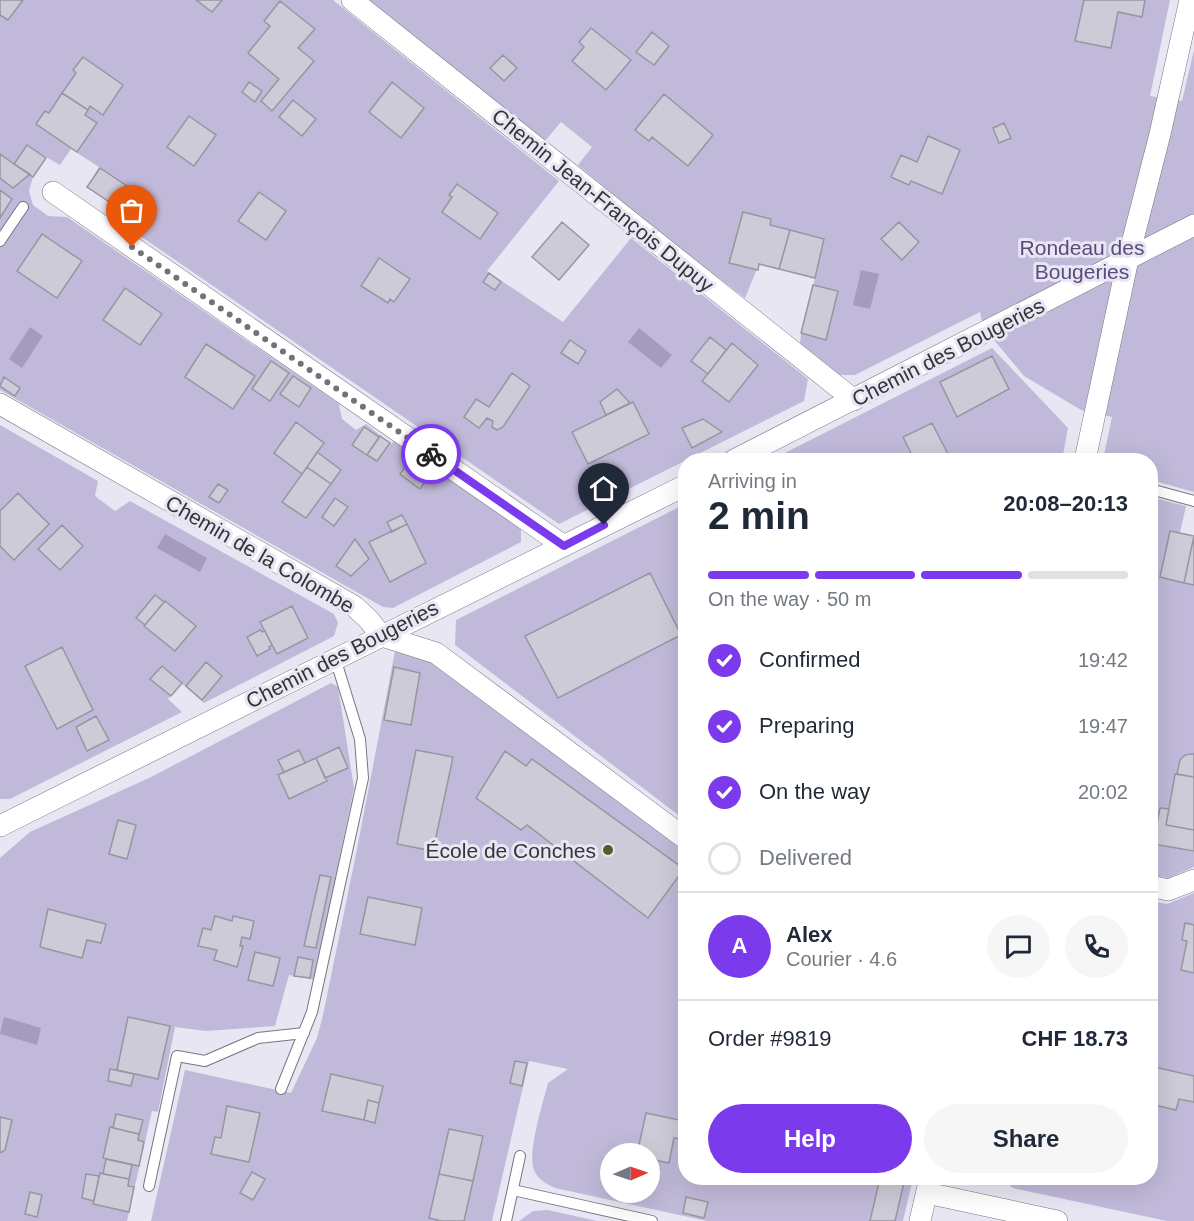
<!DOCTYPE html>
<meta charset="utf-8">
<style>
:root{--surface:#fff;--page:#f6f6f7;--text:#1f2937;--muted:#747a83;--line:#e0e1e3;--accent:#7c3aed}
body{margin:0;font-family:Helvetica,sans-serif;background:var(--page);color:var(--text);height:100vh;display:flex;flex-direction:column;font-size:22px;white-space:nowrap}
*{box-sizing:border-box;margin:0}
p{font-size:20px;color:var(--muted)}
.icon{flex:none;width:33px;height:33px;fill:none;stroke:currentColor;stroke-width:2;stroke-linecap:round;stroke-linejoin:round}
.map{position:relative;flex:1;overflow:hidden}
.sheet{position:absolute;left:678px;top:453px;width:480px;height:732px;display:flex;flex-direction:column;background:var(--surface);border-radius:24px;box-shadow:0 6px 24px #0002}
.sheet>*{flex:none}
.needle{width:39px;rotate:88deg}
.controls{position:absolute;left:600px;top:1143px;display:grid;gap:12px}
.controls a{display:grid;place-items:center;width:60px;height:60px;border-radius:50%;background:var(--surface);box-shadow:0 6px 24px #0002;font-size:30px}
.pin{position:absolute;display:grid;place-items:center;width:51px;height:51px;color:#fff;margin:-62px -26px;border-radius:50% 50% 50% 0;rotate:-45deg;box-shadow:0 0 6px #0007}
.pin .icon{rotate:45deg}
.courier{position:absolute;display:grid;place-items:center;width:60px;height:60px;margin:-30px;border:4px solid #7c3aed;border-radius:50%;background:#fff;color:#222;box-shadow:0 2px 8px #0007}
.overview em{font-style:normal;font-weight:700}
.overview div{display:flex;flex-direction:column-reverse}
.overview{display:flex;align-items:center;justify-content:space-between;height:102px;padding:0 30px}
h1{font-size:39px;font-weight:700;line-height:45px}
.bar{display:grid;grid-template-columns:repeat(4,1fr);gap:9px 6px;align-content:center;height:72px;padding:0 30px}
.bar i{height:8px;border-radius:4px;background:var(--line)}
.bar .current{background:var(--accent)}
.bar p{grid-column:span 4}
.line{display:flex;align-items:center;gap:15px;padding:0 30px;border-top:2px solid var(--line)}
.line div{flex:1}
.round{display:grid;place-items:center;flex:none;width:63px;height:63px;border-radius:32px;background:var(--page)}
ol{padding:0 30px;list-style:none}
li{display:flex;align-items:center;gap:18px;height:66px}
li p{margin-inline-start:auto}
li .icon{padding:6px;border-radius:50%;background:var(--accent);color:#fff;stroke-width:4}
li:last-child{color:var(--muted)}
li i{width:33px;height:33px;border:3px solid var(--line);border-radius:50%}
.action{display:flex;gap:12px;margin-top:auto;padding:12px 30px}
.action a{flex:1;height:69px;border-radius:36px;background:var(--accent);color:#fff;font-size:24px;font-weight:700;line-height:69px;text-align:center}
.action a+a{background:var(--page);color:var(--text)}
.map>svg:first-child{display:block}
.green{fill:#c1b9d9;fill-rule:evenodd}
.water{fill:#a59bbf}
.building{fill:#cecbd8;stroke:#9895a1;stroke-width:1.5}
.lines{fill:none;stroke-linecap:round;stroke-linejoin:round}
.lane-casing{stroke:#787581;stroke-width:12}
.street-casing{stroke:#787581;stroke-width:22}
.lane{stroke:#fff;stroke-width:10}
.street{stroke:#fff;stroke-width:21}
.done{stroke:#747279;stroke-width:6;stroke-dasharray:0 10.8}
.route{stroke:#7c3aed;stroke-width:8}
.poi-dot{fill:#525b2a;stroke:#e9e6f3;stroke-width:2}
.labels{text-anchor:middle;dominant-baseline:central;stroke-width:6;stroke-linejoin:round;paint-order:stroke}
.street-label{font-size:21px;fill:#353338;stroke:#e9e6f3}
.park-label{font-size:21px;fill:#5a4a7d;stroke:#e9e6f3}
.poi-label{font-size:21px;fill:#353338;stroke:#e9e6f3;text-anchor:end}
</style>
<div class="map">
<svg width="1194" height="1221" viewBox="0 0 1194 1221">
<rect width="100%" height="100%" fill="#e9e6f3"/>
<path class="green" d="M0,0H333L559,181L487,271L563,322L631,238L808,379L804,401L559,524L136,233L134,224L112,210L114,205L87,187L99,167L71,149L60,165L27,146L33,177L29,191L33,205L48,216L67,217L339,404L342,419L356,430L366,424L391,444L394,441L521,529V542L393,608L383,607L0,390Z
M364,0H1170L1150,96L1182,101L1194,50V492L1151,480L1150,460H1103L1112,417L1081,410L1024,376L983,327L980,312L855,375H834L800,344L801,333L815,278L759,264L745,298L661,234L578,165L592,147L561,122L545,141Z
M992,348L1068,428L1062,460H771Z
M0,425L98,481L95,496L115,511L130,501L334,614L338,623L334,636L204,703L181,683L168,699L182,712L10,799H0Z
M1150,497L1186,506L1180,533L1194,536V867L1168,878L1150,875Z
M685,504V820L455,645L456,620Z
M395,651L433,659L685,851L686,1178H913L903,1221H707L555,1188C547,1184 538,1180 534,1170C527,1152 543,1103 548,1083L568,1069L529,1061L492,1221H151L185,1070L291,1093L317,1038L323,1015L357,849ZM610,1154H650V1192H610Z
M331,683L338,687L354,788L314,980L289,975L275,1026L206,1031L175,1027L158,1112L152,1111L127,1221H0V858L30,832L149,778Z
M1194,893V1221H1167L1013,1188L1000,1178H1150L1151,901L1167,904Z
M548,1210L597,1221H519L533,1211Z"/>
<path class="water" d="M861,270L879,274L870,309L853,305Z
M30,327L43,336L22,368L9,359Z
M639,328L672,355L661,368L628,342Z
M165,534L207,558L200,572L157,548Z
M4,1017L41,1028L37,1045L0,1034Z"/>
<path class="building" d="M0,0H23L8,20L0,15Z
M196,0H222L212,12Z
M1084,0H1145L1142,17L1118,12L1111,48L1075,41Z
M280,1L315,29L298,48L314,61L272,111L261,101L279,79L248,53L270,26L264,21Z
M591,28L631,60L606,90L572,61L584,47L579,42Z
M652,32L669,46L654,65L636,52Z
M503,55L517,68L504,81L490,68Z
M83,57L123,85L103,115L90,106L88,110L62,93L76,73L73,70Z
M249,82L262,91L255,102L242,92Z
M392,82L424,108L401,138L369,112Z
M62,93L88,110L85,115L97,123L77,152L36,124L45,111L49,113Z
M664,94L713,135L688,166L652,137L649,141L635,130Z
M293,100L316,119L302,136L279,117Z
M189,116L216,135L194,166L167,147Z
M1004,123L1011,138L999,143L993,128Z
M928,136L960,150L942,194L911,181L909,185L891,177L901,155L917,162Z
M27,145L46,158L33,177L14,164Z
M0,154L14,164L30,174L13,188L0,178Z
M100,168L127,186L114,205L87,187Z
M457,184L498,213L480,239L442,212L452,197L449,195Z
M0,190L12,199L0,218Z
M123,192L134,199L123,217L112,210Z
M259,192L286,211L266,240L238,221Z
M743,212L771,219L770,225L790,230L779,269L759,264L758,270L729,263Z
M562,222L589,245L559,280L532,257Z
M899,222L919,242L902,260L881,239Z
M790,230L824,239L815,278L779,269Z
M42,234L82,261L57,298L17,271Z
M379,258L410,279L394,302L390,299L388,303L361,286Z
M489,273L501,282L495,290L483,282Z
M813,285L838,291L826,340L801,333Z
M125,288L162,314L140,345L103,320Z
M710,337L726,350L708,374L691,361Z
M570,340L586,351L578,364L561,353Z
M732,343L758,365L729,402L702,381Z
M206,344L255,376L233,409L185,377Z
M992,356L1009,389L957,417L940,382Z
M271,361L289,373L270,401L252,389Z
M512,373L530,386L503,427L497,430L492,427L493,421L487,418L479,428L464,417L476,399L489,407Z
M293,376L311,388L299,407L280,394Z
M4,377L20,388L15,396L0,386Z
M617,389L630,403L606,415L600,402Z
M633,402L649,434L588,464L572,432Z
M703,419L722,432L692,448L682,428Z
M296,422L324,443L302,474L274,453Z
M932,423L951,460H906L913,457L903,437Z
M364,427L379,437L367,455L352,445Z
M380,436L390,443L377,461L367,455Z
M317,452L341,470L331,484L307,467Z
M413,456L442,474L437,482L428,477L420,489L400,474Z
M307,467L331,484L306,518L282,502Z
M218,484L228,490L219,503L209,497Z
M18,493L49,524L14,560L0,546V511Z
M335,498L348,507L334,526L322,517Z
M402,515L407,524L392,532L387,522Z
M407,524L426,563L390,582L369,542Z
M62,525L83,546L60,570L38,549Z
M1170,531L1194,536L1184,583L1160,577Z
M1194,536V585L1184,583Z
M355,539L369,559L351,576L336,566Z
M650,573L681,635L558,698L525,636Z
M155,595L164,602L145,625L136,618Z
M165,601L196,626L175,651L144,626Z
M292,606L308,638L277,654L260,622Z
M260,630L262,632L265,631L272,645L269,647L270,649L257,656L247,637Z
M62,647L93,710L57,729L25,666Z
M206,662L222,676L202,700L186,686Z
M162,666L182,683L171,696L150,679Z
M394,667L420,673L411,725L384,720Z
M96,716L109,740L87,751L76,727Z
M339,747L348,768L325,778L316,758Z
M299,750L305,763L284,772L278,760Z
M416,750L453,757L433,851L397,844Z
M505,751L526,766L532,759L684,869L648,918L527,825L521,830L476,798Z
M1191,754H1194V777L1177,774L1180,760L1185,755Z
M316,758L327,781L289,799L278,775Z
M1175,774L1194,777V830L1166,825Z
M1160,808L1169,809L1166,825L1194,830V851L1153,844Z
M118,820L136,825L127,859L109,854Z
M320,875L331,877L316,948L304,946Z
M368,897L422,908L415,945L360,934Z
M48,909L106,924L101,943L87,940L82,958L40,947Z
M215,916L232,921L233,916L254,921L250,939L242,937L240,946H243L237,967L214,960L217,950L198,946L203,928L211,930Z
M1185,923L1194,925V973L1181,970L1187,941L1182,940Z
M255,952L280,958L273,986L248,980Z
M298,957L313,960L310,978L294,976Z
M128,1017L170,1026L158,1079L117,1070Z
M515,1061L527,1063L522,1086L510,1083Z
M1150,1066L1194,1076V1102L1179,1099L1176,1110L1150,1104Z
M110,1069L134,1074L131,1086L108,1081Z
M331,1074L383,1086L379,1103L368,1100L364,1120L322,1111Z
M368,1100L379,1103L375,1123L364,1120Z
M227,1106L260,1113L249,1162L211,1154L215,1137L221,1138Z
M646,1113L684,1121L679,1139L674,1138L669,1163L650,1159V1154H637Z
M116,1114L143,1120L139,1134L113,1128Z
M0,1117L12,1120L5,1150L0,1153Z
M110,1127L139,1134L138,1140L144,1142L139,1166L103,1158Z
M449,1129L483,1136L473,1181L439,1174Z
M106,1159L132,1165L129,1179L103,1174Z
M252,1172L265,1179L253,1200L240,1193Z
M100,1173L129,1179L128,1186L134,1187L129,1212L93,1204Z
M86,1174L99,1176L94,1201L82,1198Z
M439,1174L473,1181L464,1221H441L429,1218Z
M880,1178H905L895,1221H870Z
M30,1192L42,1195L37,1217L25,1214Z
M686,1197L708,1202L704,1218L683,1213Z"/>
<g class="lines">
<g class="lane-casing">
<path id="lane" d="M0,241L23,207
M1150,489L1194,501
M281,1089L312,1012L363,778L360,739L335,658
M149,1186L177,1056L205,1061L258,1038L304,1033
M513,1190L652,1221
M506,1221L520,1156"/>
</g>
<g class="street-casing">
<path id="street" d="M352,0L854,400
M53,192L564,546
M0,404L354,606L368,619L382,636L436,653L686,839
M734,460L1194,225
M1085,460L1128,259L1160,134L1190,0
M0,826L686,485
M1150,886L1168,890L1194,880
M927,1193L1057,1221
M920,1221L930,1178"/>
</g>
<use href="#lane" class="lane"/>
<use href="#street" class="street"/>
</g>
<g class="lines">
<path class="done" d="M132,247L431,454"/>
<path class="route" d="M431,454L564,546L604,525"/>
</g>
<circle class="poi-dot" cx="608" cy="850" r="6"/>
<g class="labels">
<g class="street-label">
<text transform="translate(603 200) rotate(39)">Chemin Jean-François Dupuy</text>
<text transform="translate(948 352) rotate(-27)">Chemin des Bougeries</text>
<text transform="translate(260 554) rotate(30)">Chemin de la Colombe</text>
<text transform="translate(342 654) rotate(-27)">Chemin des Bougeries</text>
</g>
<g class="park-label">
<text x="1082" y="247">Rondeau des<tspan x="1082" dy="24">Bougeries</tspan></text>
</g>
<g class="poi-label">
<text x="596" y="850">École de Conches</text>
</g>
</g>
</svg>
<div class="controls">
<a><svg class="needle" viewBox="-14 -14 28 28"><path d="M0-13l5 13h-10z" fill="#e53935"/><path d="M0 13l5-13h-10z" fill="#747a83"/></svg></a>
</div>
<div class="pin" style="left:132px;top:247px;background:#ea580c"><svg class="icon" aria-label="bag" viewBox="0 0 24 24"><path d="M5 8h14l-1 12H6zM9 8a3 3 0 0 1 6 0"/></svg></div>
<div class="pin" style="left:604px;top:525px;background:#1f2937"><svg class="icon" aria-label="home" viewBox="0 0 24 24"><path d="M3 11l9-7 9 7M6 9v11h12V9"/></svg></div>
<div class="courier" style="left:431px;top:454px"><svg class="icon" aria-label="bike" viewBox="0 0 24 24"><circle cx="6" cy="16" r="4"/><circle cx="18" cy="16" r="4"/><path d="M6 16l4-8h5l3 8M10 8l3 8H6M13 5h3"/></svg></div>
<section class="sheet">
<div class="overview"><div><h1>2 min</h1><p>Arriving in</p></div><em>20:08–20:13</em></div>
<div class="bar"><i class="current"></i><i class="current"></i><i class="current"></i><i></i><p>On the way · 50 m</p></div>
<ol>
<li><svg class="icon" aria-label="check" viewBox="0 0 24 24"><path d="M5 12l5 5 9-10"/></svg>Confirmed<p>19:42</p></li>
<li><svg class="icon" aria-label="check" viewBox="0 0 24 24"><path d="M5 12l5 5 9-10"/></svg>Preparing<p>19:47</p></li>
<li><svg class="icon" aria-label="check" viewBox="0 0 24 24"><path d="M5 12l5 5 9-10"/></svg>On the way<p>20:02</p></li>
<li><i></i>Delivered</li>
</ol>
<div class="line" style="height:108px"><b class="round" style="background:var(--accent);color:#fff">A</b><div><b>Alex</b><p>Courier · 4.6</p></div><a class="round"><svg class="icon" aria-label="chat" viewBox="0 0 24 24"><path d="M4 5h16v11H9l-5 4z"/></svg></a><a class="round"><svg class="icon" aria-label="phone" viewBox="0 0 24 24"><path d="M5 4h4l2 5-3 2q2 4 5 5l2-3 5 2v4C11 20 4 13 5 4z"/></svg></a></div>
<div class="line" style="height:78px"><div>Order #9819</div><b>CHF 18.73</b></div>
<div class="action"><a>Help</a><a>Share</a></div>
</section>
</div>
